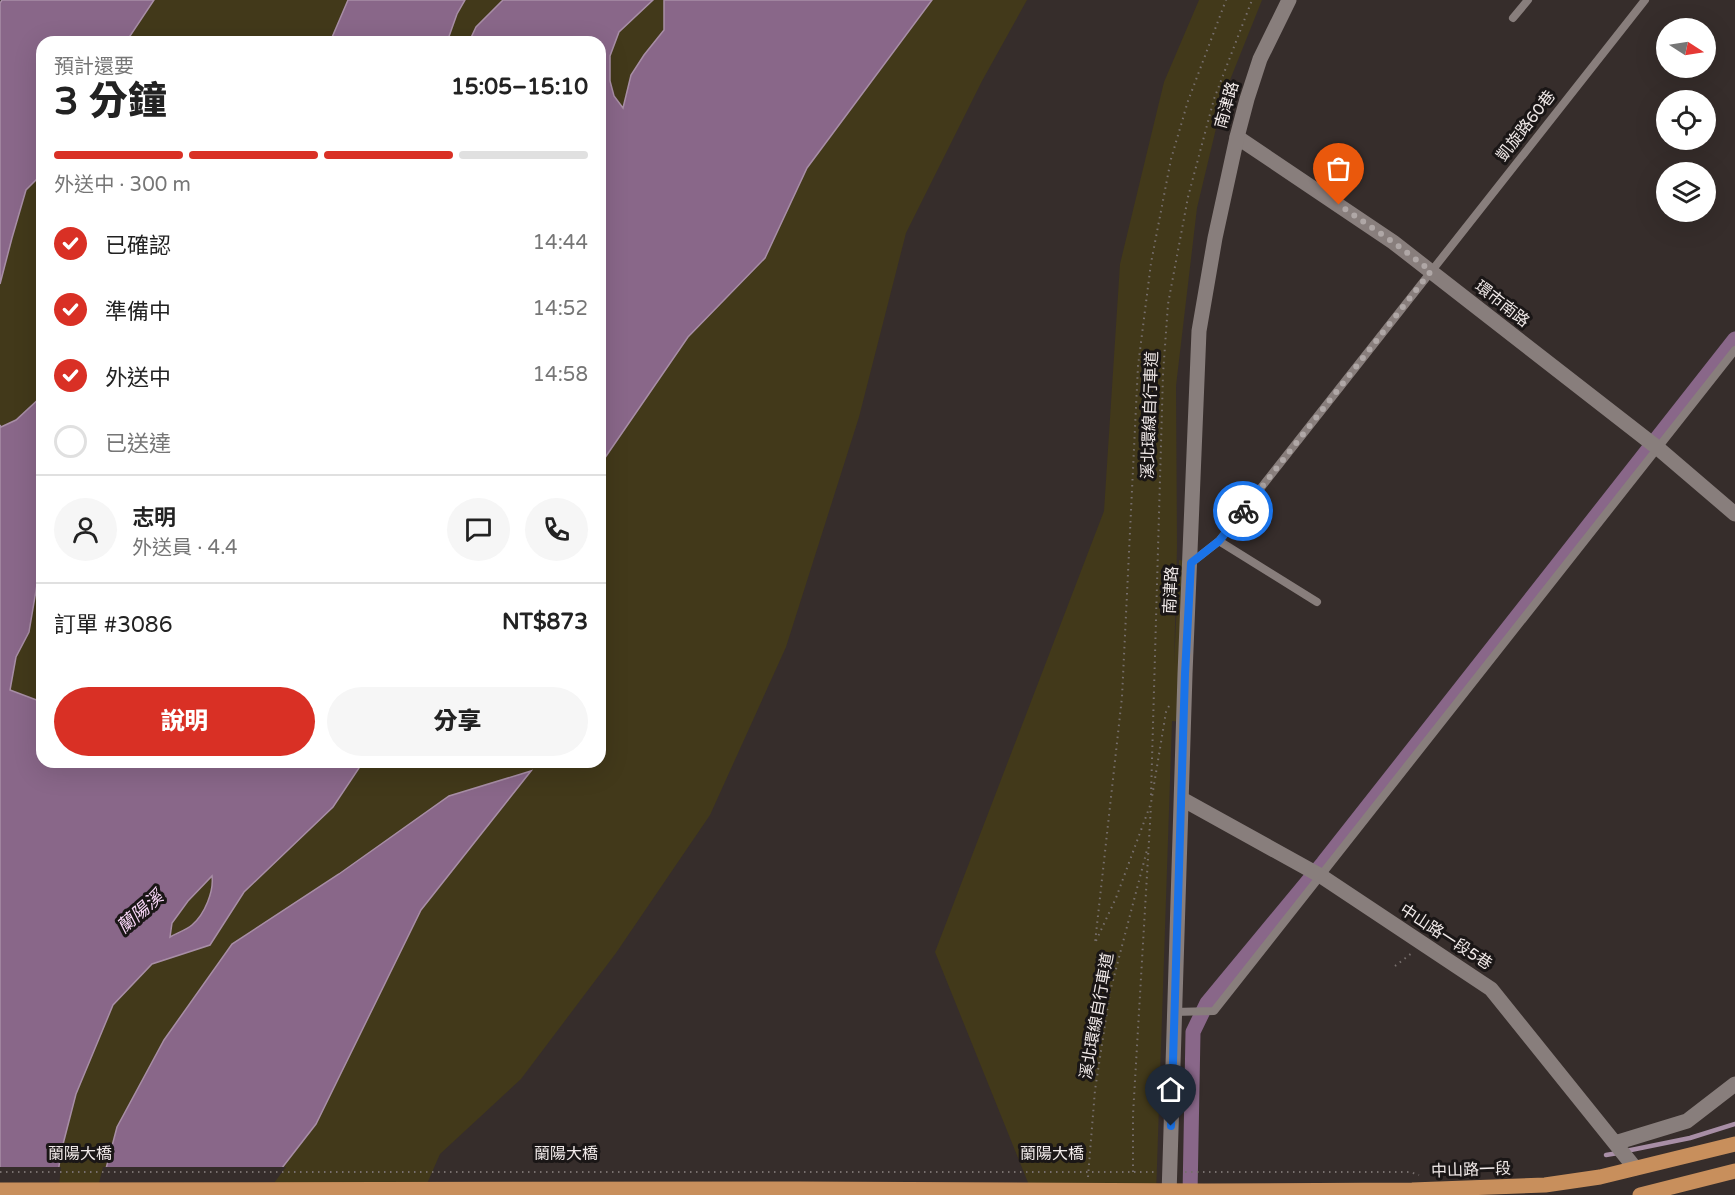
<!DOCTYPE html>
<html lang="zh-TW">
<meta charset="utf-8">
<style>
:root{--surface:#fff;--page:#f6f6f6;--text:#222;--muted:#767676;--line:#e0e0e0;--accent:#d93025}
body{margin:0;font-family:"Varela Round","Noto Sans TC",sans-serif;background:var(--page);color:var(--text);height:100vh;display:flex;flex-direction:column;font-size:22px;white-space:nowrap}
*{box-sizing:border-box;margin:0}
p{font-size:20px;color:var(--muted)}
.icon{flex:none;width:33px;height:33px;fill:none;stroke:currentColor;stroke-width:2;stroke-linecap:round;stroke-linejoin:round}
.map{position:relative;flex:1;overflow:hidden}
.sheet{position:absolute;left:36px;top:36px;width:570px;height:732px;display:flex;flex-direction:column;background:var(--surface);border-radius:18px;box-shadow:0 6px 24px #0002}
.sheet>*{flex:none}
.needle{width:39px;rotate:102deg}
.tools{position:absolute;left:1656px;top:18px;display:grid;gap:12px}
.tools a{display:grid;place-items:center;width:60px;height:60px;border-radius:50%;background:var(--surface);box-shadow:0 6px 24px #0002;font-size:30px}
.pin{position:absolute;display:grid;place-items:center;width:51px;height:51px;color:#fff;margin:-62px -26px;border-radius:50% 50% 50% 0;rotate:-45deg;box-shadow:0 0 6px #0007}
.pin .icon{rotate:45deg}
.courier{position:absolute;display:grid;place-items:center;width:60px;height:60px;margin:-30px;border:4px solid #1a73e8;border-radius:50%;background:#fff;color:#222;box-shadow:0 2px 8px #0007}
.overview em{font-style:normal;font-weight:800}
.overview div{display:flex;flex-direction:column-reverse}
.overview{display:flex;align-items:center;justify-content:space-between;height:102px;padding:0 18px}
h1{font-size:39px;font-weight:800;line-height:45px}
.bar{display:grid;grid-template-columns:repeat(4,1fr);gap:9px 6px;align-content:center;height:72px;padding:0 18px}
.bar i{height:8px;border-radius:4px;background:var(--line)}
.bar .active{background:var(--accent)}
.bar p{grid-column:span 4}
.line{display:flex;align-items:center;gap:15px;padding:0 18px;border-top:2px solid var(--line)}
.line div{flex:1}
.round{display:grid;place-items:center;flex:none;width:63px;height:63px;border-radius:32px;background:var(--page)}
ol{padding:0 18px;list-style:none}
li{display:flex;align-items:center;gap:18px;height:66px}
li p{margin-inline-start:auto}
li .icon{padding:6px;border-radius:50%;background:var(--accent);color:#fff;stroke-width:4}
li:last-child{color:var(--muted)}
li i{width:33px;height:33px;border:3px solid var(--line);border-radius:50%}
.cta{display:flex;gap:12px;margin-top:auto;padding:12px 18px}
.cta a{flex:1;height:69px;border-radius:36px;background:var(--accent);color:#fff;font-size:24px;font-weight:800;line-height:69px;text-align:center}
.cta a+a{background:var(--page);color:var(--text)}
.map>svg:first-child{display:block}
.green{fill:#42391a}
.water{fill:#896789;stroke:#a88ea6;stroke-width:1.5;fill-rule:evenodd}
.pier{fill:#362d2b}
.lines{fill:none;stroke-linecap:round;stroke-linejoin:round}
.stream{stroke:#a88ea6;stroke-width:4.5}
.canal{stroke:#896789;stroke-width:15}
.path{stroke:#776f6d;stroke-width:2;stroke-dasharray:1.5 4.5;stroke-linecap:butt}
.lane{stroke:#887e7c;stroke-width:8}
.street{stroke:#887e7c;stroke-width:15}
.secondary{stroke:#887e7c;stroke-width:15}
.primary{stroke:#c88f5c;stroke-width:15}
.done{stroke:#afa7a6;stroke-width:6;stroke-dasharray:0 10.8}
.route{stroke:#1a73e8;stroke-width:8}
.labels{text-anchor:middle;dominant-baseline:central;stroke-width:6;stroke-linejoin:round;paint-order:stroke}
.street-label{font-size:16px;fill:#f0e9e8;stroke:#1a1616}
.water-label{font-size:18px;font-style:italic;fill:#f9d7f8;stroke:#1a1616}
</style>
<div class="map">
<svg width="1735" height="1195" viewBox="0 0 1735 1195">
<rect width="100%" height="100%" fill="#362d2b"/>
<path class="green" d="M154,0H348L330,42H126Z
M434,0H573L535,42H418Z
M653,0H664V30L644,55L631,75L622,155L600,54L619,32Z
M932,0H1027L982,81L906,233L859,417L786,647L710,815L616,953L521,1079L440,1154L422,1195H55L61,1152L76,1094L112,1006L188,901L213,875L333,807L363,762H600V465L688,337L765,258L807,168Z
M1199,0H1262L1224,95L1197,208L1176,386L1177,547L1174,664L1179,560L1189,561L1180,722L1172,721L1156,1195H1033L935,952L1104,511L1120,264L1164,82Z
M42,174V482L0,567V284L12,238L26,190Z
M42,550V702L10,691L0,658Z"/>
<path class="water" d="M2,0H154L126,42H42V174L26,190L12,238L0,284V3Z
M348,0H465L457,14L447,42H330Z
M503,0H653L619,32L610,56V81L614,96L623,108L631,75L644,55L664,30V0H932L807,168L765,258L688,337L600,465V42H469L476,27Z
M42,396V565L40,567L29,632L16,657L10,690L42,702V762H363L333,807L244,892L210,945L152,964L113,1005L76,1094L61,1152L55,1195H0V425L1,427L16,420ZM212,876C214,891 205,914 192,925C186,930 177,933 170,937L172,923L188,901Z
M531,771L421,910L316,1124L261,1195H99L117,1127L164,1040L232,944L339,874L449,796Z"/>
<path class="pier" d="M0,1167H61L58,1195H0Z
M103,1167H286L265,1195H96Z"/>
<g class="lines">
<path class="stream" d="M1626,1151L1690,1138L1735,1124
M1606,1155L1618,1153"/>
<path class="canal" d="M1190,1195L1193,1032L1207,1003L1323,863L1735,339"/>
<path class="path" d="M1169,706L1166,712L1151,803L1116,898L1095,943L1122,697L1138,366L1151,263L1171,159L1188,101L1226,0
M1151,795L1163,374L1168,304L1188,197L1214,99L1252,0
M1395,966L1412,953
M0,1172H1155
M1133,1172V1115L1151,806
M1185,1172H1410L1419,1175
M1088,1177L1095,1090L1110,992L1147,850"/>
<path class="lane" d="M1513,18L1528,0
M1219,541L1317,602
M1191,563L1219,541L1645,0
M1174,1012L1214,1011L1735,350"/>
<path class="street" d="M1237,137L1393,242L1659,449L1735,514
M1182,799L1321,876L1491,989L1635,1168
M1615,1143L1687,1121L1735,1084"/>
<path class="secondary" d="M1169,1195L1185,674L1199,331L1215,238L1237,137L1247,99L1260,59L1289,0"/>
<path class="primary" d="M0,1190L799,1189L1204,1191L1412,1190L1545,1185L1600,1177L1735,1144
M1640,1195L1735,1171"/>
</g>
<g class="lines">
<path class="done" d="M1243,511L1431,271L1393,242L1339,205"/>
<path class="route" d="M1171,1126L1185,674L1191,563L1219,541L1243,511"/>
</g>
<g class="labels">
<g class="street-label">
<text transform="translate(1227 105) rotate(-74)">南津路</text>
<text transform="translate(1526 126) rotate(-52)">凱旋路60巷</text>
<text transform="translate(1502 304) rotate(38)">環市南路</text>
<text transform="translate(1150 415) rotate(-88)">溪北環線自行車道</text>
<text transform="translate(1171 590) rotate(-87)">南津路</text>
<text transform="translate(1446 937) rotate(33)">中山路一段5巷</text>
<text transform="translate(1097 1016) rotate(-80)">溪北環線自行車道</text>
<text x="80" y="1154">蘭陽大橋</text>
<text x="566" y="1154">蘭陽大橋</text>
<text x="1052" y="1154">蘭陽大橋</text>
<text transform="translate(1471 1170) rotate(-2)">中山路一段</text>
</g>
<g class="water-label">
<text transform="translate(140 912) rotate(-41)">蘭陽溪</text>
</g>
</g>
</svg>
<div class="tools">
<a><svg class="needle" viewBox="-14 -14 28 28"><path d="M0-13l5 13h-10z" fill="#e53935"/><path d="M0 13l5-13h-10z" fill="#767676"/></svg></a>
<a><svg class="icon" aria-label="locate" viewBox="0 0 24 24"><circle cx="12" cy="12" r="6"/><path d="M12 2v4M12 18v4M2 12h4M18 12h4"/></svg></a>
<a><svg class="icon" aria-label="layers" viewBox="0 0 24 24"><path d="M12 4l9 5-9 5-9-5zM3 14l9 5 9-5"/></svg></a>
</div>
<div class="pin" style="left:1339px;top:205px;background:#ea580c"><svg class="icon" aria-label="bag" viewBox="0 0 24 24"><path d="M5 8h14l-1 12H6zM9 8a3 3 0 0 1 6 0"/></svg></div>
<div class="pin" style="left:1171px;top:1126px;background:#1f2937"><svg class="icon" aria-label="home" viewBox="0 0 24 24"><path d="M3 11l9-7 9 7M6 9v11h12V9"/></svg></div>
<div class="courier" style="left:1243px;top:511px"><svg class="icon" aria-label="bike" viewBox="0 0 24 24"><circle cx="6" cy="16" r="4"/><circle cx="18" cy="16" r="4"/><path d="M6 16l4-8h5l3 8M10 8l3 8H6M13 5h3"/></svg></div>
<section class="sheet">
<div class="overview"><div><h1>3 分鐘</h1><p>預計還要</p></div><em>15:05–15:10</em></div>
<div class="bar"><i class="active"></i><i class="active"></i><i class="active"></i><i></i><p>外送中 · 300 m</p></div>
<ol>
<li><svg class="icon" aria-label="check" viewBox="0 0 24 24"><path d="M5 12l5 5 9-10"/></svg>已確認<p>14:44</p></li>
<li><svg class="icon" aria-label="check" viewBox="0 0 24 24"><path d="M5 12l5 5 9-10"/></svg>準備中<p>14:52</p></li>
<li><svg class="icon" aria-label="check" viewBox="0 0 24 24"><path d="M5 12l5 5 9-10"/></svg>外送中<p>14:58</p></li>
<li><i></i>已送達</li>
</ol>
<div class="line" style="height:108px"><a class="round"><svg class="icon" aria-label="person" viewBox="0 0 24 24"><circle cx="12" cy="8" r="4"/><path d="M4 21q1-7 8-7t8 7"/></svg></a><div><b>志明</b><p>外送員 · 4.4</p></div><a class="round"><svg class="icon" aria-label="chat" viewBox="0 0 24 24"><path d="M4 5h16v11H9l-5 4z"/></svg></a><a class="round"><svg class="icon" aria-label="phone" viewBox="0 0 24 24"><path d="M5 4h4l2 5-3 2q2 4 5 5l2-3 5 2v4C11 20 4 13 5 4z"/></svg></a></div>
<div class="line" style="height:78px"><div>訂單 #3086</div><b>NT$873</b></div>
<div class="cta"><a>說明</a><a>分享</a></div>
</section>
</div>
